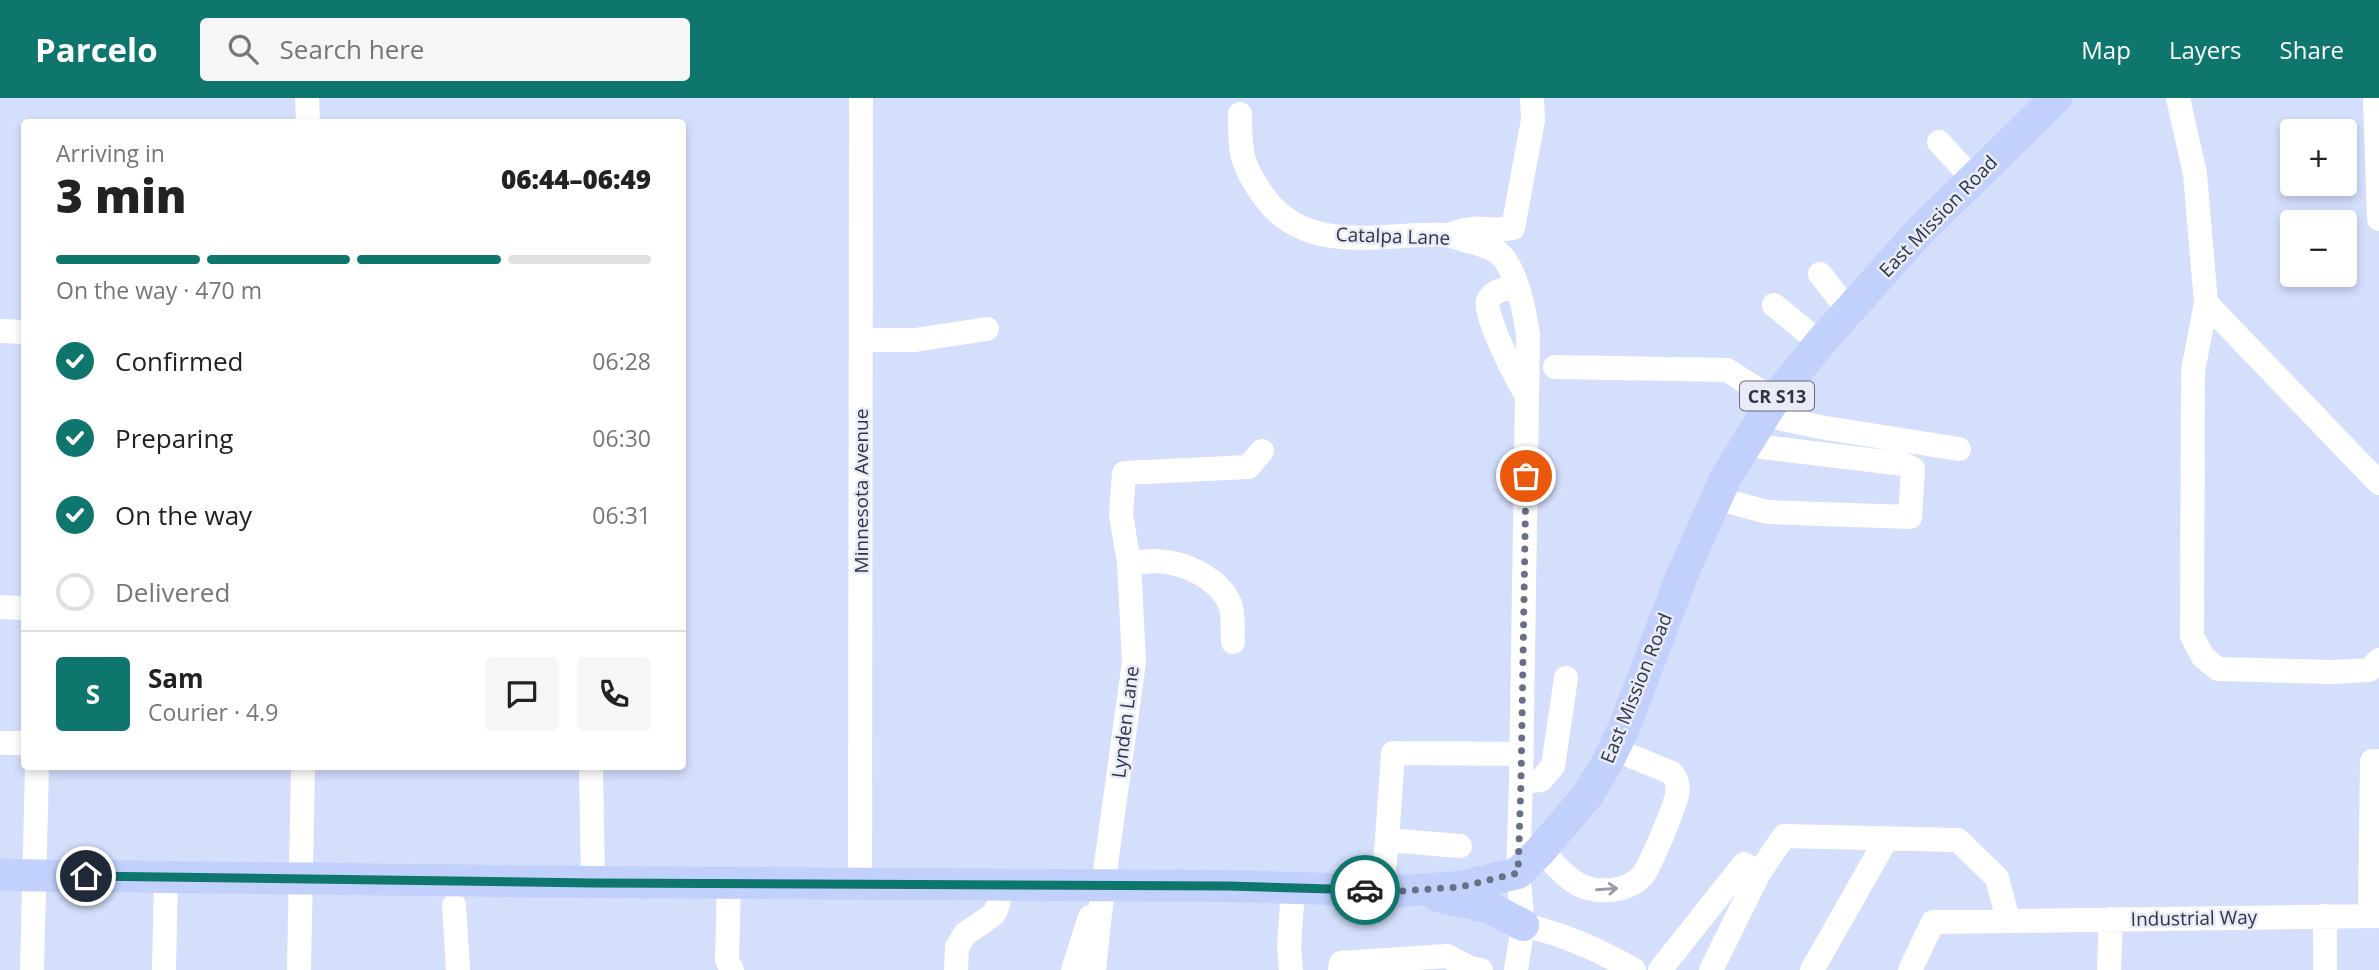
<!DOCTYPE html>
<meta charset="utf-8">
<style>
:root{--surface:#fff;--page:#f6f6f6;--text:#222;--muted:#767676;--line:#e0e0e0;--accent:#0f766e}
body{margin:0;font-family:"Open Sans",sans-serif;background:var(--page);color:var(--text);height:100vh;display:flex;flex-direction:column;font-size:26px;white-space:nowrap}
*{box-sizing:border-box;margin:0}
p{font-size:23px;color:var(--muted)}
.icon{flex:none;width:38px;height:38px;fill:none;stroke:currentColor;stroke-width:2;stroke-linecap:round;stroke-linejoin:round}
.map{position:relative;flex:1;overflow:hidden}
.sheet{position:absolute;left:21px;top:21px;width:665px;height:651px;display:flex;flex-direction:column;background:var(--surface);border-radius:7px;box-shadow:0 4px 10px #0003}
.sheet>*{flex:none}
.controls{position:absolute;left:2280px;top:21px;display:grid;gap:14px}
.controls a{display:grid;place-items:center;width:77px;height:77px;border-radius:7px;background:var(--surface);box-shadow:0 4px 10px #0003;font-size:35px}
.pin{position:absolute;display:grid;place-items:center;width:60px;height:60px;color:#fff;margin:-30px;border:4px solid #fff;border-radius:50%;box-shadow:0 2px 7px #0007}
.courier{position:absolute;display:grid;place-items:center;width:70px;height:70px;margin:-35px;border:5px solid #0f766e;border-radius:50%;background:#fff;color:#222;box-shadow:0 2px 9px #0007}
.overview em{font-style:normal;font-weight:800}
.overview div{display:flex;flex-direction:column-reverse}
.overview{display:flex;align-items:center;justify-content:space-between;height:119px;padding:0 35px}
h1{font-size:46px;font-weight:800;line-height:52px}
.bar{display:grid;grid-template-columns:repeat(4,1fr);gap:10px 7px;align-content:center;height:84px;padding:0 35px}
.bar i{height:9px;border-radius:5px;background:var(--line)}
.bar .selected{background:var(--accent)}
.bar p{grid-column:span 4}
.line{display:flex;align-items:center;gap:18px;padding:0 35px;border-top:2px solid var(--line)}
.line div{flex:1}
.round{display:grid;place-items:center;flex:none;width:74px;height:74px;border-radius:7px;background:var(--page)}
ol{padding:0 35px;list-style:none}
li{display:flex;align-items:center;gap:21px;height:77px}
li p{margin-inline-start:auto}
li .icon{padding:7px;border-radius:50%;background:var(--accent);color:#fff;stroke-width:4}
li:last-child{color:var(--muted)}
li i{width:38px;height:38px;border:4px solid var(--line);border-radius:50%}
header{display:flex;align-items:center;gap:42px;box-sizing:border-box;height:98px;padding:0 35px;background:var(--accent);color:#fff}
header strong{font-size:33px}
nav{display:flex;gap:38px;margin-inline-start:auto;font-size:24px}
.search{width:490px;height:63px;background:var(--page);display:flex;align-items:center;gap:18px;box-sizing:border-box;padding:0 24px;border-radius:7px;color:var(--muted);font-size:26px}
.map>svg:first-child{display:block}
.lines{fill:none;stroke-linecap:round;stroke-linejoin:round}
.minor{stroke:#fff;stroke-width:24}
.major{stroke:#c2d1fc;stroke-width:32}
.oneway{stroke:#969aa4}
.done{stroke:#687087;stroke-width:7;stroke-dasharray:0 12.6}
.route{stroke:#0f766e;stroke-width:9}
.labels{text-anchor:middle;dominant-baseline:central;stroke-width:5;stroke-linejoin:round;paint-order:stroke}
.shield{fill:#e9ecf6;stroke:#666c7c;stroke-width:2}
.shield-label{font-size:18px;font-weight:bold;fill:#2e3548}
.street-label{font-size:19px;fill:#2e3548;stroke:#e9ecf6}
</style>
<header>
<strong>Parcelo</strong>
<div class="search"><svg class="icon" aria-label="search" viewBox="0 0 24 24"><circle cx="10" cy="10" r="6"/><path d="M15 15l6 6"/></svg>Search here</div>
<nav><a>Map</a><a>Layers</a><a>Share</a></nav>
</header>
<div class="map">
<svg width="2379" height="872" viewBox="0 0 2379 872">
<rect width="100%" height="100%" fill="#d4dffc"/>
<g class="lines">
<path class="minor" d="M307,0L308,24
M2178,0L2195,76L2206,205L2379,385
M2375,0L2379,121
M1240,16C1240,56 1241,67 1265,100C1309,159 1384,134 1446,137C1454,138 1463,142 1472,144C1482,147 1493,149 1501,157C1517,174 1525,215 1528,237L1521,684L1518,775L1523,827L1516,872
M1939,44L1973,81
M1452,136C1479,125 1489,135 1513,130L1533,22L1532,0
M1820,176L1849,213
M1517,190C1506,191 1493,191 1488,203C1483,216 1517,282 1526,296
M2206,205L2193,273L2192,538L2203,559L2218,571L2333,574L2369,572L2379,562
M1774,207L1820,245
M0,233L24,234
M861,242H915L987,231
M1555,269L1727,272L1774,302
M1764,317L1820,329L1959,351
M1716,400L1767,414L1910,419L1913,371L1903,366L1746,347
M1129,465C1138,465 1148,463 1157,463C1184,464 1219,480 1230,506C1234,516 1232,533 1233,544
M0,509L24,510
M0,645H24
M591,668L593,784
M1521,684L1541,682L1553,668L1566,580
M1387,742L1393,655L1522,656
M1541,752C1554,765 1569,785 1587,790C1605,795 1631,792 1643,777C1651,766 1675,709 1677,696C1679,688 1677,682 1672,675L1614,651
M729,785L727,862L732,872
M860,785L861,0
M1382,792L1387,742L1460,748
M454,807L458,872
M2370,818L2372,663H2379
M1523,827C1565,837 1597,851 1634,872
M32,872L37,668
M164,872L166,779
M299,872L303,668
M956,872L957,849L965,836L994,816L998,807L1000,787
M1073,872L1090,819
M1094,872L1103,788L1134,564L1129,465L1121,417L1124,375L1248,369L1262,353
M1291,872L1289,850L1293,790
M1340,872L1341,865L1447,858L1470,870L1481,872
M1660,872L1744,766L1759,775L1784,738L1958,742L1997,780L2008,822
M1711,872L1759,775
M1812,872L1887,740
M1910,872L1933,824L2379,818
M2109,872L2111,821
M2325,872V818"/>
<path class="major" d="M0,777L593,784L1227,788L1401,793L1460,789L1518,775L1541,752L1587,698L1606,667L1624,630L1682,477L1726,379L1774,302L1820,245L1919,134L2056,0
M1437,798L1488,809L1523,827"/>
</g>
<defs><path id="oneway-shaft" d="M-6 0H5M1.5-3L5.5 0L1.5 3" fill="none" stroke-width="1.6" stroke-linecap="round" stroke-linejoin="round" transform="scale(1.75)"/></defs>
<use class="oneway" href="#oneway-shaft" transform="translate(1607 791) rotate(-4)"/>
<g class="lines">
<path class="done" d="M1365,792L1401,793L1460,789L1518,775L1521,684L1526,378"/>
<path class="route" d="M86,778L593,785L1227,788L1365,792"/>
</g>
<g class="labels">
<rect class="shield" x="1740" y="283.5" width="74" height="29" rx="5"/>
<g class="shield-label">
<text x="1777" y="298">CR S13</text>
</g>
<g class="street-label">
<text transform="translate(1938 118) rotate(-46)">East Mission Road</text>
<text transform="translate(1393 138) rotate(2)">Catalpa Lane</text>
<text transform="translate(861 393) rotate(-90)">Minnesota Avenue</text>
<text transform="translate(1636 590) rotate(-68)">East Mission Road</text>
<text transform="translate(1125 624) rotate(-83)">Lynden Lane</text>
<text transform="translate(2194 820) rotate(-1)">Industrial Way</text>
</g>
</g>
</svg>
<div class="controls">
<a>+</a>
<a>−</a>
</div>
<div class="pin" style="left:1526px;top:378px;background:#ea580c"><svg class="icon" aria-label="bag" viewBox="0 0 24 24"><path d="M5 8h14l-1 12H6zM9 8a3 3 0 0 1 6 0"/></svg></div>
<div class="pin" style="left:86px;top:778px;background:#1f2937"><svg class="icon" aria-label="home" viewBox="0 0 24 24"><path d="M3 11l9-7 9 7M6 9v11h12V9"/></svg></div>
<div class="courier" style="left:1365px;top:792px"><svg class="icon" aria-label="car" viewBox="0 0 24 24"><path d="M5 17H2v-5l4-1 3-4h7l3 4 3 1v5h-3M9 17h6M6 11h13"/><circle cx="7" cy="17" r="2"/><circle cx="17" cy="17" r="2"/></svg></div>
<section class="sheet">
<div class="overview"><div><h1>3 min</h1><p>Arriving in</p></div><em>06:44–06:49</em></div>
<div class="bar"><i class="selected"></i><i class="selected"></i><i class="selected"></i><i></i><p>On the way · 470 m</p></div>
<ol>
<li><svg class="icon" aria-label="check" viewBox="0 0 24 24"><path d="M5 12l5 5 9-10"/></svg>Confirmed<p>06:28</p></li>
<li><svg class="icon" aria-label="check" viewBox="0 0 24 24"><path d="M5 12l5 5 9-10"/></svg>Preparing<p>06:30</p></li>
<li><svg class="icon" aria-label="check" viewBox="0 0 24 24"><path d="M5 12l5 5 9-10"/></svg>On the way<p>06:31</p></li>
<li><i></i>Delivered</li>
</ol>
<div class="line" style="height:126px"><b class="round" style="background:var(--accent);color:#fff">S</b><div><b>Sam</b><p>Courier · 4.9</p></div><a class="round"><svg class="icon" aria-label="chat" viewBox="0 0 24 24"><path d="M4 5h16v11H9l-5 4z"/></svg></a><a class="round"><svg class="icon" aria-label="phone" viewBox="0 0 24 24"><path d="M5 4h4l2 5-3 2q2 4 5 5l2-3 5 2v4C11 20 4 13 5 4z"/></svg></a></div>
</section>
</div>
